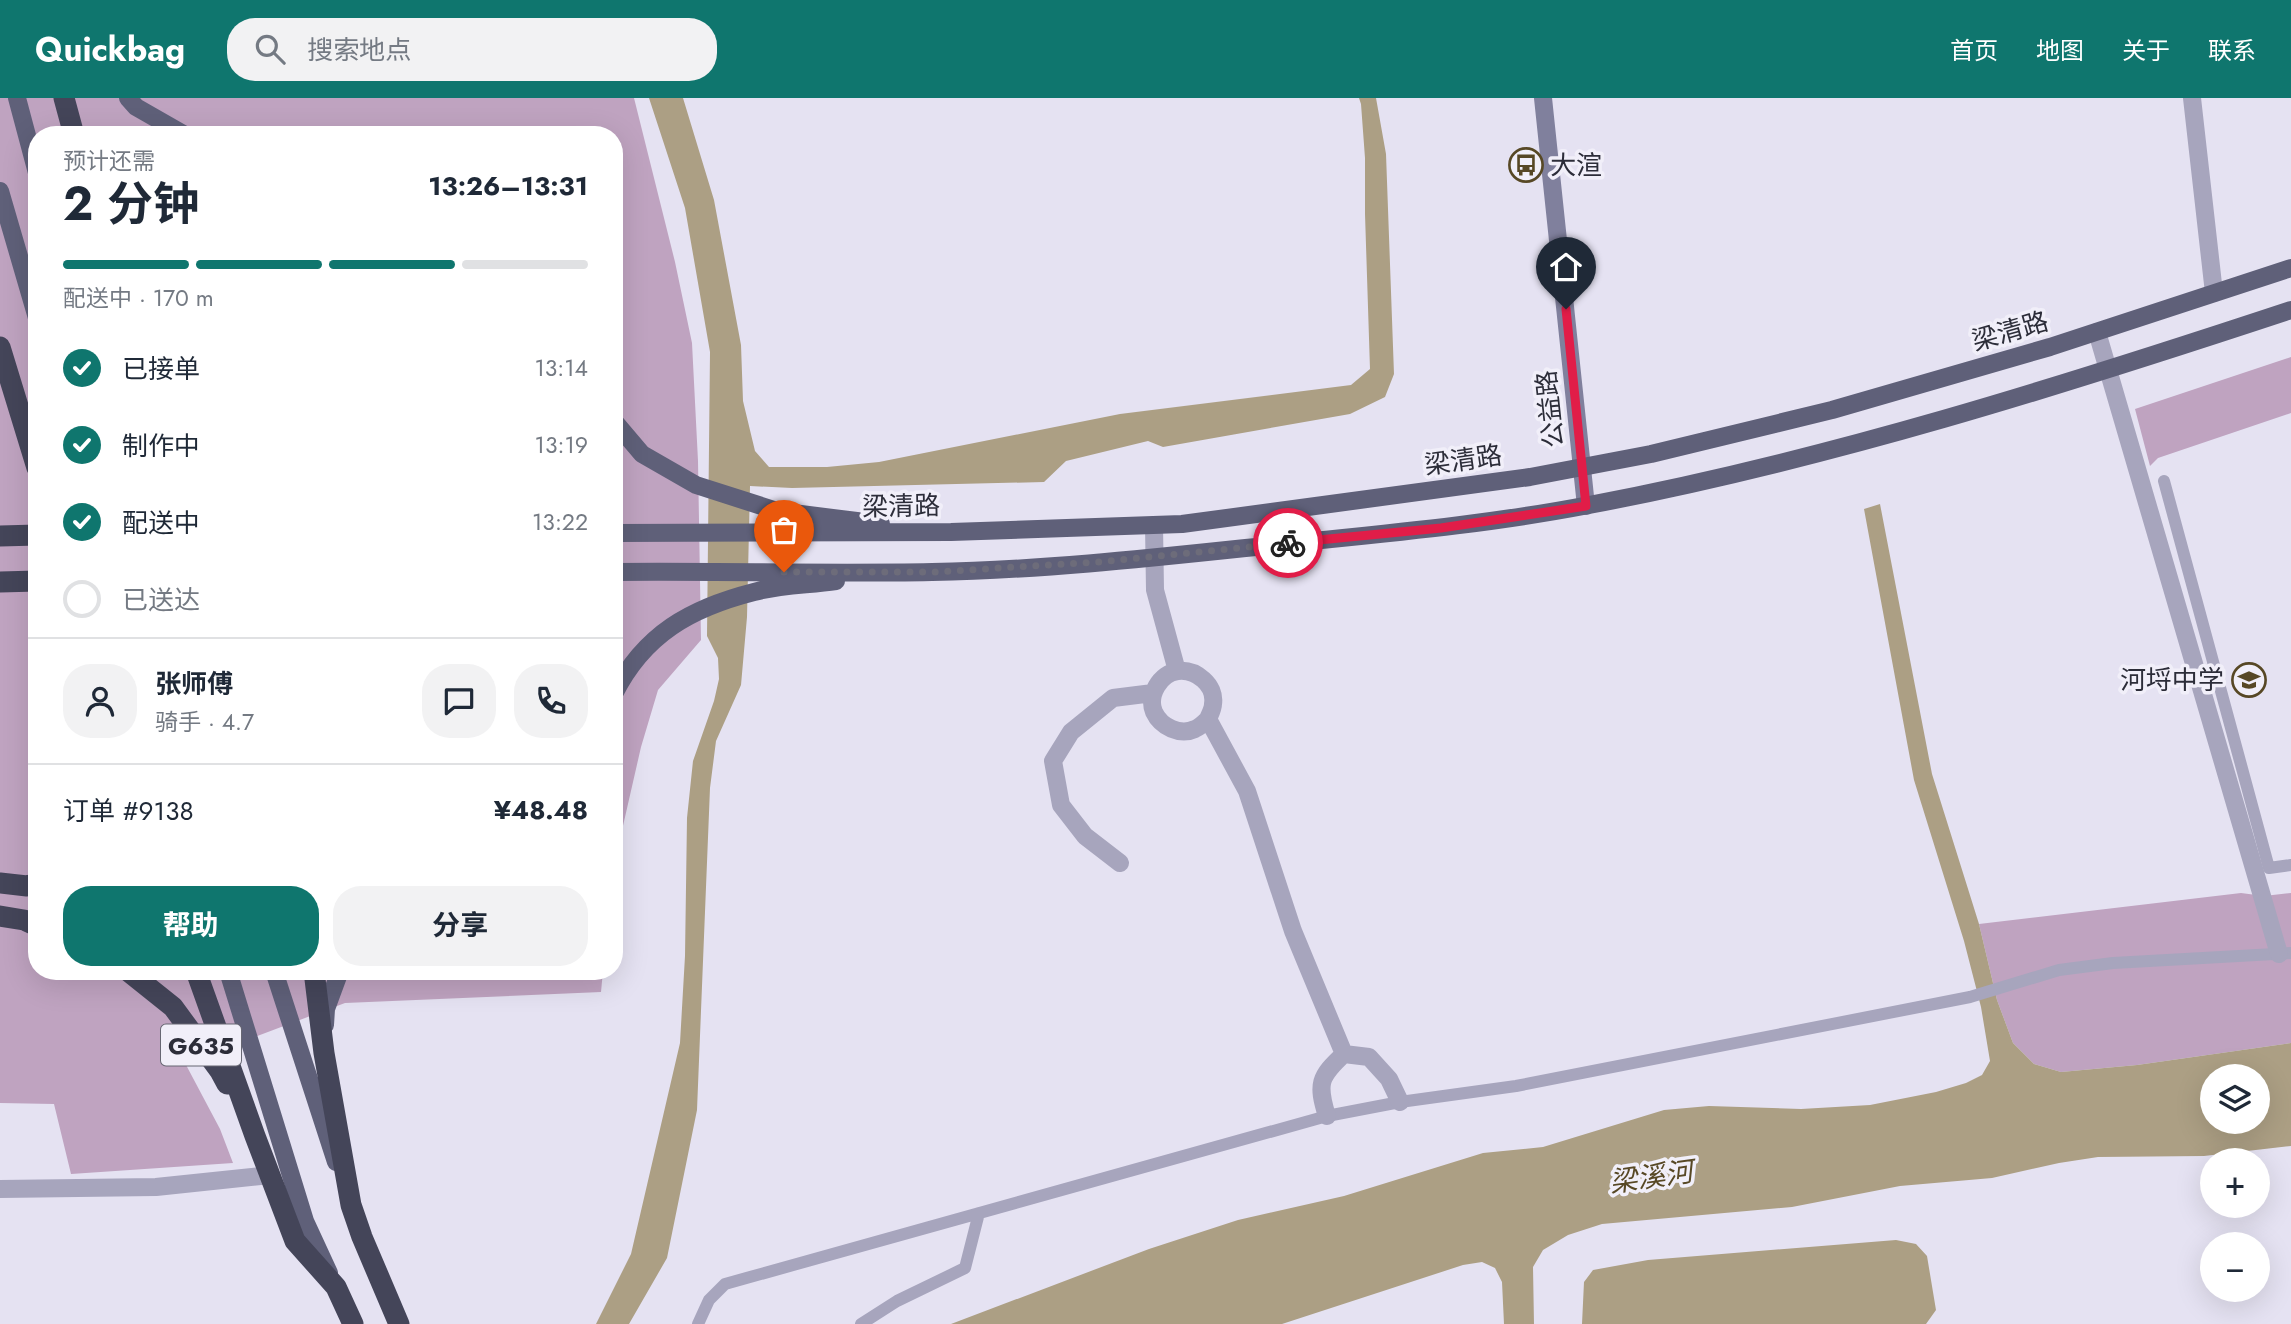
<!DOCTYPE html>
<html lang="zh">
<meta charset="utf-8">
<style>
:root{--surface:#fff;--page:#f2f2f3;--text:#1f2937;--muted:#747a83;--line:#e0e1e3;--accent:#0f766e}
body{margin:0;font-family:Jost,"Noto Sans SC",sans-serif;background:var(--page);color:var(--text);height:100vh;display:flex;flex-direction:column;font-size:26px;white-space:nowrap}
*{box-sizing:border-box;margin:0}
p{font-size:23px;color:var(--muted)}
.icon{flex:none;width:38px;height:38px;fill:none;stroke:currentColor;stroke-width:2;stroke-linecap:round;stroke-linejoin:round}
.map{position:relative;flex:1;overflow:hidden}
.sheet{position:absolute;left:28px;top:28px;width:595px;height:854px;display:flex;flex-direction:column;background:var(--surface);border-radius:28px;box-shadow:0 7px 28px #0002}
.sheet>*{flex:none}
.fabs{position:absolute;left:2200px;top:966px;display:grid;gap:14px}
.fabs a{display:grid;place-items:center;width:70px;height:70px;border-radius:50%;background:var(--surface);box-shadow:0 7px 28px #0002;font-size:35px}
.pin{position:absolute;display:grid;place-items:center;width:60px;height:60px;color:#fff;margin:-72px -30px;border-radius:50% 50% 50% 0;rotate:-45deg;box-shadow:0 0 7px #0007}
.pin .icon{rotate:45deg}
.courier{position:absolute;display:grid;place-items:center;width:70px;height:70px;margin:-35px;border:5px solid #e11d48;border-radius:50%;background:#fff;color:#222;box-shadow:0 2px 9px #0007}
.summary em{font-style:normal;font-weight:700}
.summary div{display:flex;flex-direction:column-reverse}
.summary{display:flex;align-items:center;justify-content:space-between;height:119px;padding:0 35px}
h1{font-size:46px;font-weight:700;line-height:52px}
.bar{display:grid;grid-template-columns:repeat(4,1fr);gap:10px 7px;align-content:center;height:84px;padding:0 35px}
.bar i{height:9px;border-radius:5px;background:var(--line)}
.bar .on{background:var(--accent)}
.bar p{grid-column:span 4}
.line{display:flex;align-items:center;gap:18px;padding:0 35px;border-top:2px solid var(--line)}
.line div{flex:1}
.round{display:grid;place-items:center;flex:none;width:74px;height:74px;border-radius:28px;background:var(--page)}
ol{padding:0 35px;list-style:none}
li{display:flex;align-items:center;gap:21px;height:77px}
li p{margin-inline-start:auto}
li .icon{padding:7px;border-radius:50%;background:var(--accent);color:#fff;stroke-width:4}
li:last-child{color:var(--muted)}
li i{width:38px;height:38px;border:4px solid var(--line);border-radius:50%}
.button{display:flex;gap:14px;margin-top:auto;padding:14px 35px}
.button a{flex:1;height:80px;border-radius:28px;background:var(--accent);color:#fff;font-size:28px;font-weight:700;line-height:80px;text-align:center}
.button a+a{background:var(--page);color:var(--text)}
header{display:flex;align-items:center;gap:42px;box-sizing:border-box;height:98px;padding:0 35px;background:var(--accent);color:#fff}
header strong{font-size:33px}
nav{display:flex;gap:38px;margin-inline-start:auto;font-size:24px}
.search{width:490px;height:63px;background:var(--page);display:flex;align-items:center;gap:18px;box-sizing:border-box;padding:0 24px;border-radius:28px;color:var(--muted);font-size:26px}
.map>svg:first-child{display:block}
.green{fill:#bfa3c0}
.water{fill:#ac9f84;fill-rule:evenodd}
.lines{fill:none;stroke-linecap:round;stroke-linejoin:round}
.lane{stroke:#a7a5bd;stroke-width:12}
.street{stroke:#a7a5bd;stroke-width:18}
.secondary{stroke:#80809d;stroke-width:18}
.primary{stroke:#5f6079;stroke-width:18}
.highway{stroke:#444559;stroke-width:21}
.done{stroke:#6d6c7a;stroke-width:7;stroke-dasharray:0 12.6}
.route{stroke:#e11d48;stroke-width:9}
.labels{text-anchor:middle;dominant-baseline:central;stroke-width:7;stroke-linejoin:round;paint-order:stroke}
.shield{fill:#f1eff9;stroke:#676773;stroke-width:2}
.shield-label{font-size:24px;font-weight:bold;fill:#2c2d39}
.poi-label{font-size:26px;fill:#2c2d39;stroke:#f1eff9;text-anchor:start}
.street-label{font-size:26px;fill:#2c2d39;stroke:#f1eff9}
.water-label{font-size:28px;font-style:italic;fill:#574825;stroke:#f1eff9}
</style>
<header>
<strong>Quickbag</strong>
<div class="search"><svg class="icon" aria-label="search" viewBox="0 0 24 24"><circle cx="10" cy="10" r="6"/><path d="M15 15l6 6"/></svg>搜索地点</div>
<nav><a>首页</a><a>地图</a><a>关于</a><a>联系</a></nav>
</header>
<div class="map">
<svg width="2291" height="1226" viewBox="0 0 2291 1226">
<rect width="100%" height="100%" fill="#e5e2f2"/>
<path class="green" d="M0,0H634L675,164L692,245L698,363L701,542L658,592L641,649L620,741L614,785V37H37V873H603L601,894L345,905L185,965L220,1031L233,1065L71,1076L54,1006L0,1005Z
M2291,259V315L2158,360L2150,368L2135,311Z
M2241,795L2264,798L2291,795V945L2137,967L2061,974L2034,966L2013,945L1997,902L1979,826Z"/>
<path class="water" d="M649,0H683L714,102L741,247L743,303L755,353L769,369H827L879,364L1120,316L1351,287L1370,271L1365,116V60L1361,6L1359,0H1376L1386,56L1394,276L1385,299L1350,316L1163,349L1148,343L1066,363L1044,384L792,390L750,388L747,519L741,587L716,643L710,690L697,1012L667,1160L629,1226H596L631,1156L680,945L685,858L687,720L693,663L714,603L719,581L718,560L707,538L710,254L685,110Z
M1880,406L1932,676L1979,826L1997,902L2013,945L2034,966L2061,974L2137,967L2291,945V1048L2204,1058L2098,1059L2059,1065L1992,1080L1900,1088L1792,1109L1602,1126L1568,1137L1543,1152L1533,1169L1534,1226H1504L1502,1184L1495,1170L1482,1164L1463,1167L1282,1226H951L1149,1151L1238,1122L1344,1098L1483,1055L1543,1049L1664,1012L1709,1008L1801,1011L1870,1007L1936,994L1966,985L1982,977L1990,963L1981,909L1964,843L1914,682L1864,411ZM2212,978H2258V1024H2212Z
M1896,1142L1916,1146L1927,1158L1936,1212L1926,1226H1582L1584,1184L1593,1172L1648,1162Z"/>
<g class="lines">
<path class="lane" d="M2164,383L2269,770L2291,767
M698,1226L709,1202L725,1186L1327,1018L1400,1004L1516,988L1970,899L2059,872L2113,865L2291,855
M861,1226L897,1203L965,1170L979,1115"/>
<path class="street" d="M2192,0L2214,195
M2097,234L2279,856
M1154,427L1155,492L1177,573
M1208,621C1205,624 1200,629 1195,631C1180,638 1161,629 1154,614C1147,598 1160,575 1178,573C1196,571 1216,587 1213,606C1213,611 1210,616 1208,621L1247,693L1293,833L1344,956C1319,979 1317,986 1327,1018
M1120,765L1085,738L1061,707L1053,663L1071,634L1113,600L1153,595
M1344,956L1369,959L1389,981L1400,1004
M0,1091L156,1089L270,1077"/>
<path class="secondary" d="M1543,0L1586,408"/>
<path class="primary" d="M17,0L37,75
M128,0L136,9L185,37
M0,93L37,220
M614,323L642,356L696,387L777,413L881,426
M614,435L951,434L1182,426L1530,379L1651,356L1832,312L2050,249L2291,170
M614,474C720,473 826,476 932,474C1046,472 1160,459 1274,447C1379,436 1485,427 1589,407C1827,362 2061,288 2291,212
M614,596C644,536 691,510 754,494C780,487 809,487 836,483
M228,873L305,1123L329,1175
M274,873L336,1064
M325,927L326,911L340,873"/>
<path class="highway" d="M64,0L74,37
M0,249L37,370
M0,438L37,437
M0,484L37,483
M0,785L27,788L37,785
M0,818L24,822L37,828
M128,873L173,909L220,973L227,986
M196,873L255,1038L295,1143L336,1189L353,1226
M314,873L324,955L351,1107L362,1139L399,1226"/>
</g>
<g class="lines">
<path class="done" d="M784,474H934L1099,464L1288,445"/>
<path class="route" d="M1288,445L1441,430L1586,408L1566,211"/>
</g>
<defs>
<g id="bus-ring" transform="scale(1.75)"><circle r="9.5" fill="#f1eff9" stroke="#574825" stroke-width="1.5"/><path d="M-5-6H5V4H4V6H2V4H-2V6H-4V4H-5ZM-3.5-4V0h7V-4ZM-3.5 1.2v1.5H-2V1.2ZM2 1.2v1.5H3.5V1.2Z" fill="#574825"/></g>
<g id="school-ring" transform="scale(1.75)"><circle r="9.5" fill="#f1eff9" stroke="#574825" stroke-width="1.5"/><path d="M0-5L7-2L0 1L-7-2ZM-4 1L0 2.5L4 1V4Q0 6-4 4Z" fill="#574825"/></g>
</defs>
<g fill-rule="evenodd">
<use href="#bus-ring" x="1526" y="67"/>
<use href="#school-ring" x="2249" y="582"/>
</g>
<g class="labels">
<rect class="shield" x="161" y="926.5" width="80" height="41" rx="5"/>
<g class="shield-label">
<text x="201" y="947">G635</text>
</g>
<g class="poi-label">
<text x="1550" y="67">大渲</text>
<text x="2224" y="582" text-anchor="end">河埒中学</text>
</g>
<g class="street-label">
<text transform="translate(2010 233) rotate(-16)">梁清路</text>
<text transform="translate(1550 311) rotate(-96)">公益路</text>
<text transform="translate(1463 362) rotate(-8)">梁清路</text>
<text transform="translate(901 408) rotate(-1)">梁清路</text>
</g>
<g class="water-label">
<text transform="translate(1651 1079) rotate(-8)">梁溪河</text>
</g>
</g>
</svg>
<div class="fabs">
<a><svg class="icon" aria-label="layers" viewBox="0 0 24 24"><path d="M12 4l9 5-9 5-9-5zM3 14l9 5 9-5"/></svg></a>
<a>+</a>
<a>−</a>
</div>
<div class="pin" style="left:784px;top:474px;background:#ea580c"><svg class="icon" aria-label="bag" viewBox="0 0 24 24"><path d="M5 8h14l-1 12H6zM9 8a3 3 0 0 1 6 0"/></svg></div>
<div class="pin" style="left:1566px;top:211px;background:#1f2937"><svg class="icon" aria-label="home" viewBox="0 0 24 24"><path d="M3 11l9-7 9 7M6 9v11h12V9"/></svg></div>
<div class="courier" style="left:1288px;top:445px"><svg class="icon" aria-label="bike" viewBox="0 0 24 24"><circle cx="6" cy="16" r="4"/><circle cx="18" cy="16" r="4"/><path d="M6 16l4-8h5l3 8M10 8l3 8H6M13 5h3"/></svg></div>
<section class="sheet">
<div class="summary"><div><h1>2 分钟</h1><p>预计还需</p></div><em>13:26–13:31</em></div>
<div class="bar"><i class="on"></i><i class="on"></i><i class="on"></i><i></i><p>配送中 · 170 m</p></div>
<ol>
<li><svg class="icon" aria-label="check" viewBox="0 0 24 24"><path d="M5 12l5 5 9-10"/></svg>已接单<p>13:14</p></li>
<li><svg class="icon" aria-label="check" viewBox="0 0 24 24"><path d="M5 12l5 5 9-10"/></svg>制作中<p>13:19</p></li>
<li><svg class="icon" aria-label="check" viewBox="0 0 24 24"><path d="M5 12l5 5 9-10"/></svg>配送中<p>13:22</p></li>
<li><i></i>已送达</li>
</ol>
<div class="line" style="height:126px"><a class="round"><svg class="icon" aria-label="person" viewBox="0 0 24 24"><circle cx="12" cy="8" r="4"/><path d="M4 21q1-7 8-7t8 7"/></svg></a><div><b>张师傅</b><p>骑手 · 4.7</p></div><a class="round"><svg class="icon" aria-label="chat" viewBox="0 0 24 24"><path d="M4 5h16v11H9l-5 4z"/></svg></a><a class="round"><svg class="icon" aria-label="phone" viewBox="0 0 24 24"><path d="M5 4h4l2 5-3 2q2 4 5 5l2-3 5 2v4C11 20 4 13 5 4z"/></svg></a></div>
<div class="line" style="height:91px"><div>订单 #9138</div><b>¥48.48</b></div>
<div class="button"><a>帮助</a><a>分享</a></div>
</section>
</div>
